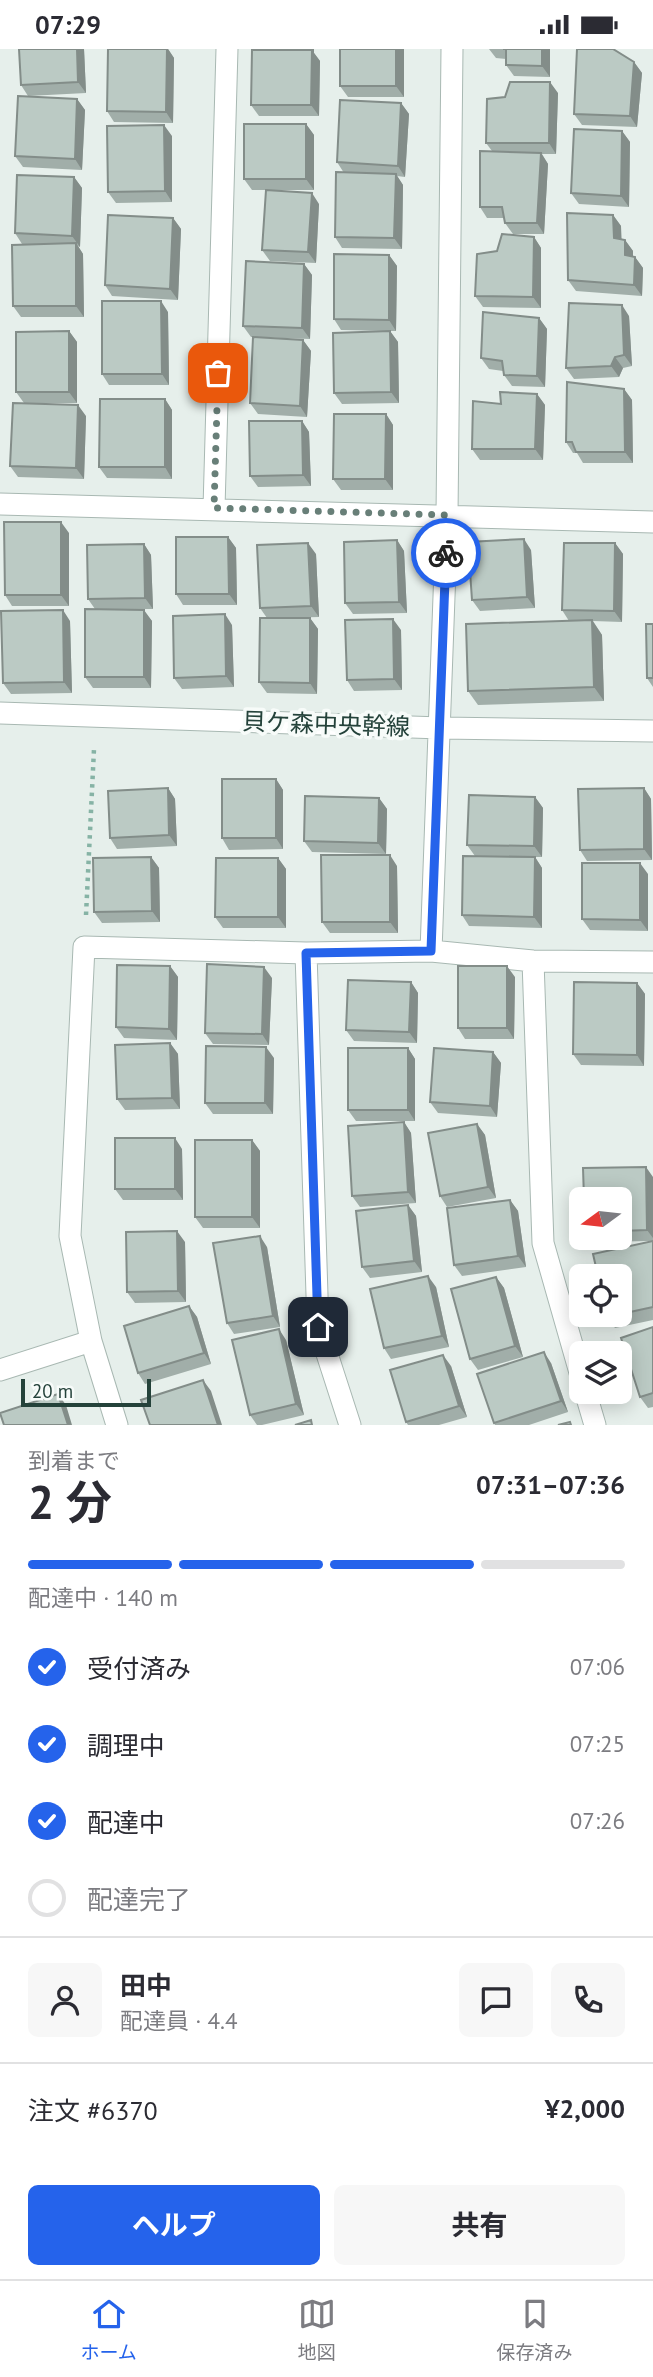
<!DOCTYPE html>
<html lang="ja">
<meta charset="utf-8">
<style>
:root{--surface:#fff;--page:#f7f7f7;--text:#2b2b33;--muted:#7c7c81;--line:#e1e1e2;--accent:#2563eb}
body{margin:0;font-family:"PT Sans","Noto Sans JP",sans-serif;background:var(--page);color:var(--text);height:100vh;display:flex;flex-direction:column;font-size:26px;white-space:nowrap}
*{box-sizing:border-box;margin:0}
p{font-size:23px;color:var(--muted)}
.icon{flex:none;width:38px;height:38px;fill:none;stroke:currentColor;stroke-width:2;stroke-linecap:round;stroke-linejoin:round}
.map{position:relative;height:1376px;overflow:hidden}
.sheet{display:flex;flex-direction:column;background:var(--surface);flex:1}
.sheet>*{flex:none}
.needle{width:46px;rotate:255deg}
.tools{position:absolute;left:569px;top:1138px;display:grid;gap:14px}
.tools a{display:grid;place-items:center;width:63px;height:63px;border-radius:10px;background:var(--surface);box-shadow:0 4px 18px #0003;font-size:35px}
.scale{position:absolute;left:21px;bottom:18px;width:130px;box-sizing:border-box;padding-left:7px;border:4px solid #24423a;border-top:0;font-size:19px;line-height:24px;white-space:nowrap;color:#24423a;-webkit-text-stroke:5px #f7fbf9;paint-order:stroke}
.pin{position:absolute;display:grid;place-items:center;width:60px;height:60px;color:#fff;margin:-30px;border-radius:14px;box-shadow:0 4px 10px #0006}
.courier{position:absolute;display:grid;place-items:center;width:70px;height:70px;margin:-35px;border:5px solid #2563eb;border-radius:50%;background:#fff;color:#222;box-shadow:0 2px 9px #0007}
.overview em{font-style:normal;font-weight:700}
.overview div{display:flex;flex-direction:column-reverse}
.overview{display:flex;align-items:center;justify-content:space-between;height:119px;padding:0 28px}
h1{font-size:46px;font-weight:700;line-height:52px}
.bar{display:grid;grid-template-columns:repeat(4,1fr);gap:10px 7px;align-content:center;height:84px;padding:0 28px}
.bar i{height:9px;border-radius:5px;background:var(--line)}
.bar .on{background:var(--accent)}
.bar p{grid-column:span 4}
.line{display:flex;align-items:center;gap:18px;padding:0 28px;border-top:2px solid var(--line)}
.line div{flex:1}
.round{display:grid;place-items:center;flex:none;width:74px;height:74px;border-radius:10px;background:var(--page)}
ol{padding:0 28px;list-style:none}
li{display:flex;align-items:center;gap:21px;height:77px}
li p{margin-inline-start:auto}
li .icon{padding:7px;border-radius:50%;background:var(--accent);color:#fff;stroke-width:4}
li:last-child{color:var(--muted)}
li i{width:38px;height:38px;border:4px solid var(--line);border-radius:50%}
.cta{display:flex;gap:14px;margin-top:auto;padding:14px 28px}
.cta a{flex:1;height:80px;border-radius:10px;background:var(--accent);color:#fff;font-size:28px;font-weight:700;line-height:80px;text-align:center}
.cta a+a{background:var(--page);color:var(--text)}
.status{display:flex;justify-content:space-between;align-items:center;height:49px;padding:0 35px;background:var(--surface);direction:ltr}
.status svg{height:19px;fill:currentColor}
.dock{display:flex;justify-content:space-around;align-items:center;height:98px;border-top:2px solid var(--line);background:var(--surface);font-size:19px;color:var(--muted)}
.dock a{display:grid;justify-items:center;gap:4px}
.dock .on{color:var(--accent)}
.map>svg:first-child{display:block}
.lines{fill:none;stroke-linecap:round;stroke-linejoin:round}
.minor-casing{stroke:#a8b8b2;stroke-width:23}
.path{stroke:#86b3a5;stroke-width:4.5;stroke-dasharray:3.5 5;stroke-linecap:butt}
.minor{stroke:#fff;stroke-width:21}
.wall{fill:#a1aea9}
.shaded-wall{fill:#838d89}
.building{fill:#bbcac4;stroke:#838d89;stroke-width:2}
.done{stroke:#687f78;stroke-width:7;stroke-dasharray:0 12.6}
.route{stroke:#2563eb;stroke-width:9}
.labels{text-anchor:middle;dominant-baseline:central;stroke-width:7;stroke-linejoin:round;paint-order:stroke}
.street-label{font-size:24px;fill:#24423a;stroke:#f7fbf9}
</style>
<div class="status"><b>07:29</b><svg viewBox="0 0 49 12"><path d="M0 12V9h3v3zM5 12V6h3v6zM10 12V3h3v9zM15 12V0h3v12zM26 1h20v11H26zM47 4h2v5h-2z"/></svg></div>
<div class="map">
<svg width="653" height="1376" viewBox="0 0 653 1376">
<rect width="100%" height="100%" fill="#e6efeb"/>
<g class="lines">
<g class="minor-casing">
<path id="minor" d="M0,455L653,473
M214,459L227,0
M0,664L441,679L653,682
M431,902L447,466L452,0
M306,904L318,1277L350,1376
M533,912L543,1194L581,1327
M0,1321L91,1292
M585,1342L595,1376
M117,1376L91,1292L70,1187L84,898L306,904L431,902L533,912L653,913"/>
</g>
<path class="path" d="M86,866L94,700"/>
<use href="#minor" class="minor"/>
</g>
<path class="wall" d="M19,0H84L86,44L28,47L21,36Z
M108,0H168L174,9L173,74L114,73L107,62Z
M270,0H314V4L320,12L319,67H259L251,56L271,1Z
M340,0H404V48H348L340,37Z
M489,0H550V28L514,27L506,16V10L496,9Z
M634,13L642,24L637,78L582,76L574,65Z
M558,44L556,105H542L548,115L544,185H513L505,174L504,169H487L480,158L492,102L486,94Z
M77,50L85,61L82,121L23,118L15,107Z
M401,54L409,65L405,128L397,127L403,136L402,200L342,199L335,188L344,124L337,113Z
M306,75L314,86V141H252L244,130Z
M622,82L630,93L629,158L579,155L571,144Z
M172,87V153L116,154L108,143Z
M74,128L82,139L80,198L78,197L83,205L84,268H21L13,257L22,195L15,184Z
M319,155L316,214L270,212L262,201Z
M613,166L621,177V191H625L633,202V207L635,208L643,219L642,247L576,242L568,231Z
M173,169L181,180L178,251L112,247L105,236Z
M534,188L541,199V259L483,258L475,247L497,202Z
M389,206L397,217L396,282H390L398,293L399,354L342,355L334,344L386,282L341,281L334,270Z
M304,215L312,226L310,290L251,288L243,277Z
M168,263L169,336H109L102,325Z
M629,267L632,317L623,319L619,328L574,330L566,319Z
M539,269L547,280L545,338L512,337L504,326L503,322L489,320L481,309Z
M69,282L77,293V354H24L16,343Z
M303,291L311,302L307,368L258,365L250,354Z
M624,340L632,351L633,414H583L577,404H573L566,393Z
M537,345L545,356L543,411H480L472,400L501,355Z
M165,350L172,361V430L107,429L99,418Z
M386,365L393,376V441H341L333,430Z
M86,367L84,430L18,428L10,417Z
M302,372L309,383L311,437L258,438L250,427Z
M69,484V557H12L5,546Z
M228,488L236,499L237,556H183L176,545Z
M397,491L404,502L407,564L353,565L345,554Z
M615,494L623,505L622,573L593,572L602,586L604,652L478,656L468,642L569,572L562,561Z
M144,495L151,506L153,560H141L152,572L151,639H93L85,628L95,560L88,550Z
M531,501L535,559L480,562L472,551Z
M316,505L319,568L280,569H310L318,580L317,645L267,644L259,633L267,569L260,559Z
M70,572L72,644L11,645L3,634Z
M653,575V638L647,629Z
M232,576L234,638L182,640L174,629Z
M401,581L402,641L354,642L347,631Z
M276,730L283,741V800L229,801L222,789Z
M168,739L175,750L177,797L117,800L110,789Z
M644,739L651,750L652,811L587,812L580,801Z
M535,748L543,759L542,808H535L542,819V879L469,877L462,866L475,807L467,796Z
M379,749L387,760L386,805L312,803L304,792Z
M151,808L159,819L160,873L102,874L94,863Z
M278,809L286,820V879H223L215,868Z
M397,817L398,884H330L322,873Z
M648,825V882L590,881L582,870Z
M170,917L178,928L177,991L124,989L116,978Z
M515,928L514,990H465L458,979Z
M272,929L269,996L213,995L205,984Z
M411,933L418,944L417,994L354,992L346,981Z
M637,934L645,945L644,1017L581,1016L573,1005Z
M170,994L178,1005L180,1060L125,1061L117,1050Z
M408,999L415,1010V1072H356L348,1061Z
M493,1003L501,1014L497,1068L438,1064L430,1053Z
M274,1009L273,1065H213L205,1054Z
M404,1073L411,1084L416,1154L360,1158L352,1147Z
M477,1075L485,1086L496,1149L447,1158L440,1147Z
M252,1091L260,1102V1179H203L195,1168Z
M182,1100L183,1151H123L115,1140Z
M653,1128V1192L592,1193L589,1188H620V1150Z
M510,1151L518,1162L526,1218L462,1227L454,1216Z
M408,1156L416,1167L422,1223L370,1229L362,1218Z
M653,1192V1271L615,1279L607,1268Z
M185,1193L186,1253L135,1254L127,1243Z
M267,1198L280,1278L234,1285L227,1274Z
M496,1228L504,1239L523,1308L478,1321L470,1310Z
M436,1238L449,1298L391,1310L384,1299Z
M189,1257L197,1268L211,1315L145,1335L138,1324Z
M653,1278V1358L648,1359L640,1348Z
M286,1291L304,1366L262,1376H257L250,1366Z
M551,1314L568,1363L529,1376H495L494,1374Z
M451,1317L467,1368L439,1376H408L406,1373Z"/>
<path class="shaded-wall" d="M77,0H84L86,44L78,33Z
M167,0H168L174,9L173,74L166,63Z
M311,0H314V4L320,12L319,67L311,56L312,2Z
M396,0H404V48L396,37Z
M542,0H550V28L542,17Z
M634,13L642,24L637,78L630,67Z
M550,33L558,44L556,105L549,94Z
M77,50L85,61L82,121L75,110Z
M401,54L409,65L405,128L398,117Z
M306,75L314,86V141L306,130Z
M164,76L172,87V153L165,142Z
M622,82L630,93L629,158L621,147Z
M541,104L548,115L544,185L537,174Z
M396,125L403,136L402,200L394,189Z
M74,128L82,139L80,198L72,187Z
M312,144L319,155L316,214L308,203Z
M613,166L621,177L622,200L614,189Z
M173,169L181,180L178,251L170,240Z
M534,188L541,199V259L533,248Z
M625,191L633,202V217L625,206Z
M76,194L83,205L84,268L76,257Z
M389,206L397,217L396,282L389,271Z
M635,208L643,219L642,247L634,236Z
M304,215L312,226L310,290L302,279Z
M161,252L168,263L169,336L162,325Z
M622,256L629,267L632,317L624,306Z
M539,269L547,280L545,338L537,327Z
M69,282L77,293V354L69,343Z
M390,282L398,293L399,354L391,343Z
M303,291L311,302L307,368L300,357Z
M615,308L623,319L619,328L611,317Z
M624,340L632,351L633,414L625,403Z
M537,345L545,356L543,411L535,400Z
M165,350L172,361V430L165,418Z
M78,356L86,367L84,430L76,419Z
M386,365L393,376V441L385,430Z
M302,372L309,383L311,437L303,426Z
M61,473L69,484V557L61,546Z
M228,488L236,499L237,556L229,545Z
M524,490L531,501L535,559L527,548Z
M397,491L404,502L407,564L399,553Z
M308,494L316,505L319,568L311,557Z
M615,494L623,505L622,573L614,562Z
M144,495L151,506L153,560L145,549Z
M63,561L70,572L72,644L64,633Z
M144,561L152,572L151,639L144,628Z
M225,565L232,576L234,638L226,627Z
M310,569L318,580L317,645L310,634Z
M393,570L401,581L402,641L394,630Z
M592,571L602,586L604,652L594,638Z
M276,730L283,741V800L276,789Z
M168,739L175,750L177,797L169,786Z
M644,739L651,750L652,811L644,800Z
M535,748L543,759L542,808L534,797Z
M379,749L387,760L386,805L378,794Z
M390,806L397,817L398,884L390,873Z
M151,808L159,819L160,873L152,862Z
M535,808L542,819V879L534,868Z
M278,809L286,820V879L278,868Z
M640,814L648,825V882L640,871Z
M170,917L178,928L177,991L169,980Z
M507,917L515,928L514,990L507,979Z
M264,918L272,929L269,996L262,985Z
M411,933L418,944L417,994L409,983Z
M637,934L645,945L644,1017L637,1006Z
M170,994L178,1005L180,1060L172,1049Z
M266,998L274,1009L273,1065L265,1054Z
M408,999L415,1010V1072L408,1061Z
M493,1003L501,1014L497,1068L490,1057Z
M404,1073L411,1084L416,1154L408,1143Z
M477,1075L485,1086L496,1149L488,1138Z
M175,1089L182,1100L183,1151L175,1140Z
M252,1091L260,1102V1179L252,1168Z
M646,1118L653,1128V1189L647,1181Z
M510,1151L518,1162L526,1218L518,1207Z
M408,1156L416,1167L422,1223L414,1212Z
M177,1182L185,1193L186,1253L178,1242Z
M260,1187L267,1198L280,1278L273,1267Z
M428,1227L436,1238L449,1298L442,1287Z
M496,1228L504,1239L523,1308L515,1297Z
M189,1257L197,1268L211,1315L204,1304Z
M279,1280L286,1291L304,1366L296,1355Z
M544,1303L551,1314L568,1363L561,1352Z
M443,1306L451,1317L467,1368L459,1357Z
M203,1331L211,1342L222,1376H218Z
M58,1345L66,1356L72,1376H68Z"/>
<path class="building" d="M19,0H77L78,33L21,36Z
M108,0H167L166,63L107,62Z
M340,0H396V37H340Z
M503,0H542V17L506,16V0Z
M577,0H613L634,13L630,67L574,65Z
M252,1H312L311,56H251Z
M510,33H550L549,94H486L487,50L505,48Z
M18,47L77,50L75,110L15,107Z
M340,51L401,54L398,117L337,113Z
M244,75H306V130H244Z
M164,76L165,142L108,143L107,77Z
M574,80L622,82L621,147L571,144Z
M480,102L541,104L537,174H505L502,158H480Z
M336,123L396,125L394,189L335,188Z
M17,126L74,128L72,187L15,184Z
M266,141L312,144L308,203L262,201Z
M567,164L613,166L614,189L625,191V206L635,208L634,236L568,231Z
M108,166L173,169L170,240L105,236Z
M502,185L534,188L533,248L475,247L477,205L497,202Z
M76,194V257H13L12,196Z
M334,205L389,206V271L334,270Z
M246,212L304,215L302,279L243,277Z
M102,252H161L162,325H102Z
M569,254L622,256L624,306L615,308L611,317L566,319Z
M483,263L539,269L537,327L504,326L502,312L481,309Z
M69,282V343H16V283Z
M390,282L391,343L334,344L333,284Z
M253,288L303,291L300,357L250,354Z
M567,333L624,340L625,403H576L572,393H566Z
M500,343L537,345L535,400H472L473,352L501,355Z
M100,350H165V418H99Z
M13,354L78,356L76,419L10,417Z
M334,365H386L385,430H333Z
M249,372H302L303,426L250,427Z
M4,473H61V546H5Z
M176,488H228L229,545H176Z
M524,490L527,548L472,551L468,493Z
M397,491L399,553L345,554L344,493Z
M308,494L311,557L260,559L257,496Z
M564,494H615L614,562L562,561Z
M144,495L145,549L88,550L87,496Z
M85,560L144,561V628H85Z
M63,561L64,633L3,634L1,562Z
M225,565L226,627L174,629L173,567Z
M260,569H310V634L259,633Z
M393,570L394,630L347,631L345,571Z
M592,571L594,638L468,642L466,575Z
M646,575H653V629H647Z
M222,730H276V789H222Z
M168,739L169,786L110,789L108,742Z
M644,739V800L580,801L578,740Z
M469,746L535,748L534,797L467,796Z
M305,747L379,749L378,794L304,792Z
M321,806H390V873H322Z
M463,807L535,808L534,868L462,866Z
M151,808L152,862L94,863L93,809Z
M216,809H278V868H215Z
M582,814H640V871L582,870Z
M207,915L264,918L262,985L205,984Z
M117,916L170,917L169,980L116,978Z
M458,917H507V979H458Z
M348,931L411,933L409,983L346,981Z
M574,933L637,934V1006L573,1005Z
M170,994L172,1049L117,1050L115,996Z
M206,997L266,998L265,1054H205Z
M348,999H408V1061H348Z
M434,999L493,1003L490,1057L430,1053Z
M404,1073L408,1143L352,1147L348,1077Z
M477,1075L488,1138L440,1147L428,1084Z
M115,1089H175V1140H115Z
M195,1091H252V1168H195Z
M646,1118L647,1181L620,1182V1150H584L583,1119Z
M510,1151L518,1207L454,1216L447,1159Z
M408,1156L414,1212L362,1218L356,1162Z
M177,1182L178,1242L127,1243L126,1183Z
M260,1187L273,1267L227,1274L213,1194Z
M653,1192V1258L607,1268L606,1265H620V1227H598L593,1205Z
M428,1227L442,1287L384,1299L370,1240Z
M496,1228L515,1297L470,1310L451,1240Z
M189,1257L204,1304L138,1324L124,1277Z
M653,1278V1344L640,1348L621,1289Z
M279,1280L296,1355L250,1366L232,1291Z
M544,1303L561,1352L494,1374L477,1325Z
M443,1306L459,1357L406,1373L390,1321Z
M203,1331L218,1376H150L141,1351Z
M58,1345L68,1376H4L0,1364Z
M311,1371L312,1376H295Z
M570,1373L571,1376H558Z"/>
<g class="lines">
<path class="done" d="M218,324L214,459L447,466L446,504"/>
<path class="route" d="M318,1278L306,904L431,902L446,504"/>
</g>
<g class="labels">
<g class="street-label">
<text transform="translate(326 675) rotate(2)">貝ケ森中央幹線</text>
</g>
</g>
</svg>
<div class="tools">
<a><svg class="needle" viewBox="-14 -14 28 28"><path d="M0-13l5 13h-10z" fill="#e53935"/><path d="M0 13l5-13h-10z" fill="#7c7c81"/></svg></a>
<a><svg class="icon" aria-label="locate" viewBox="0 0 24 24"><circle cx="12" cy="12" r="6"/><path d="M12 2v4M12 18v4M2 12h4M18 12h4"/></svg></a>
<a><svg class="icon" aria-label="layers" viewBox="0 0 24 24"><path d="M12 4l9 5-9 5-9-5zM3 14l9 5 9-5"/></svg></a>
</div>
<div class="scale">20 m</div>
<div class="pin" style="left:218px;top:324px;background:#ea580c"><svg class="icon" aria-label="bag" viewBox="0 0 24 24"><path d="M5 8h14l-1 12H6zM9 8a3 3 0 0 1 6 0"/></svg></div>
<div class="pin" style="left:318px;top:1278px;background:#1f2937"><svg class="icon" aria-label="home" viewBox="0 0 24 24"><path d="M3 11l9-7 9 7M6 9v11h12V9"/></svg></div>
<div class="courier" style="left:446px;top:504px"><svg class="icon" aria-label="bike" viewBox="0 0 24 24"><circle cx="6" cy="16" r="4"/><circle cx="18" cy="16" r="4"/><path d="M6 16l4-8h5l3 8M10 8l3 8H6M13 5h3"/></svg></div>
</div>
<section class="sheet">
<div class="overview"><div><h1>2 分</h1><p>到着まで</p></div><em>07:31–07:36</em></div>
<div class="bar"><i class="on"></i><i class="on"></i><i class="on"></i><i></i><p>配達中 · 140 m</p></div>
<ol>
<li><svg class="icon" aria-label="check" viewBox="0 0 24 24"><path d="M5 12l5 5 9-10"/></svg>受付済み<p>07:06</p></li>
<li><svg class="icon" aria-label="check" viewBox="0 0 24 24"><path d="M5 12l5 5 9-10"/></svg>調理中<p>07:25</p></li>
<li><svg class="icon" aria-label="check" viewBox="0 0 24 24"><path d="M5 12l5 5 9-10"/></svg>配達中<p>07:26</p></li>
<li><i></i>配達完了</li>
</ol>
<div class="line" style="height:126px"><a class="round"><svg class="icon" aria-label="person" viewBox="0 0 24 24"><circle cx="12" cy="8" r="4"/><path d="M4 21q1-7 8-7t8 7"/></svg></a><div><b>田中</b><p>配達員 · 4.4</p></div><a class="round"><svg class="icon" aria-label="chat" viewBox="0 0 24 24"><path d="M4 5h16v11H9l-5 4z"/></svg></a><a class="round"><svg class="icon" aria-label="phone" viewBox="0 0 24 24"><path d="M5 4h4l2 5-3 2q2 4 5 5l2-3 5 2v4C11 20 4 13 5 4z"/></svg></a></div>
<div class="line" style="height:91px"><div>注文 #6370</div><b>¥2,000</b></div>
<div class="cta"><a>ヘルプ</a><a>共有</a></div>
</section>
<nav class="dock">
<a class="on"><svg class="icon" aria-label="home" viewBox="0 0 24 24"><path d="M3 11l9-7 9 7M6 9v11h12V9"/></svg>ホーム</a>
<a><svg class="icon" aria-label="map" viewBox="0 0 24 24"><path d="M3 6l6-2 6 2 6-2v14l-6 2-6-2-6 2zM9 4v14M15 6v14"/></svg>地図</a>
<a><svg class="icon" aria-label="saved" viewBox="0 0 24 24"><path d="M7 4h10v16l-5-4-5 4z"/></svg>保存済み</a>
</nav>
